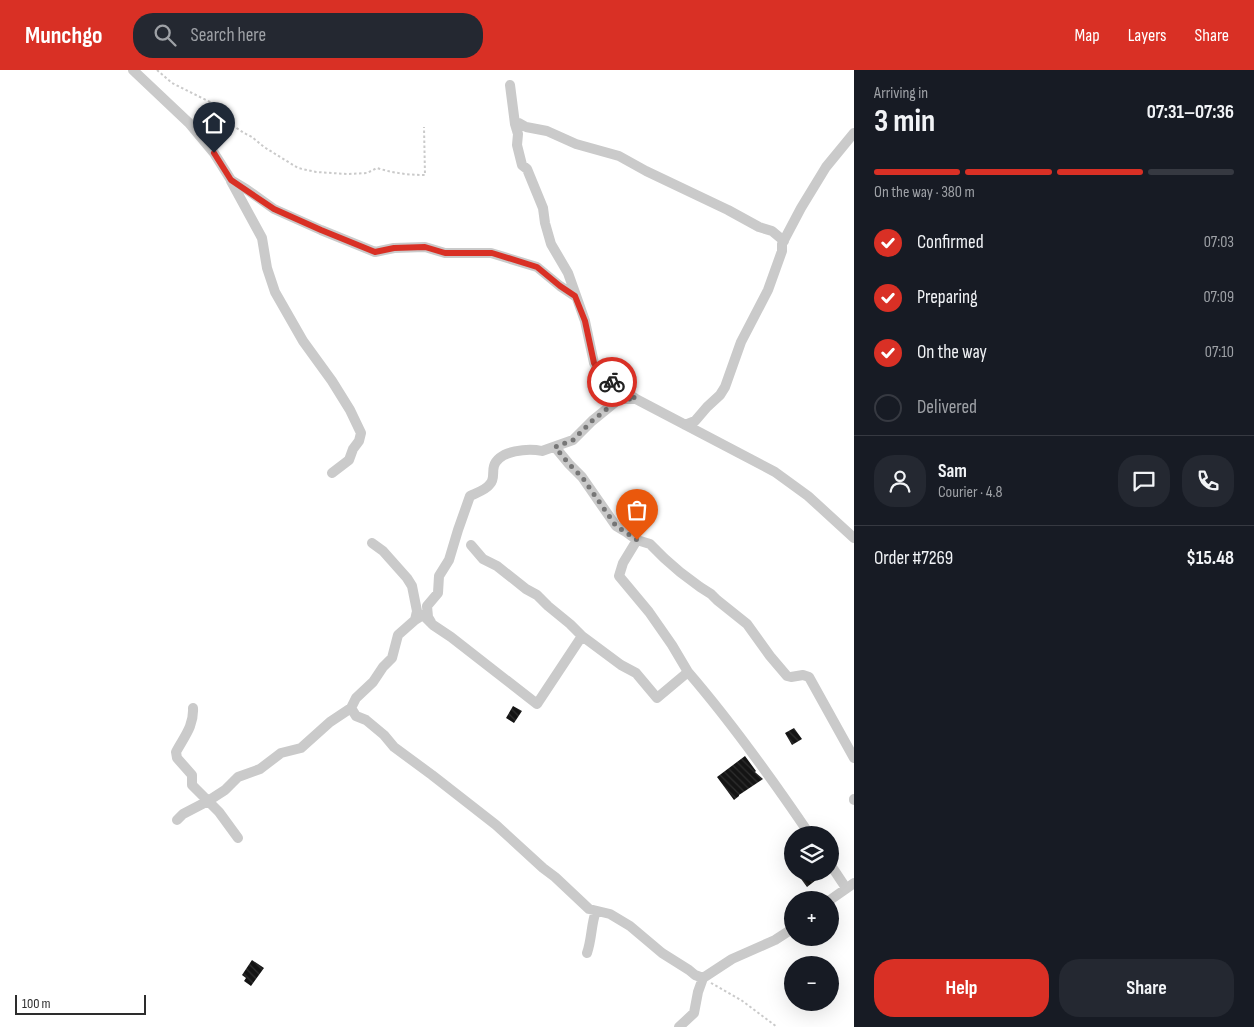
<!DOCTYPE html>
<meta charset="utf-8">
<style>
:root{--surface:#171b24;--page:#242831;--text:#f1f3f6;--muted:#9ea1a6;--line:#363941;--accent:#d93025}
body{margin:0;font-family:"Sofia Sans Condensed",sans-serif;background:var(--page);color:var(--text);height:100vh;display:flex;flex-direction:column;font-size:19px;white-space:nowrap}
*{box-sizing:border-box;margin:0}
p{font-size:16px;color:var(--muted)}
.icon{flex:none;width:28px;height:28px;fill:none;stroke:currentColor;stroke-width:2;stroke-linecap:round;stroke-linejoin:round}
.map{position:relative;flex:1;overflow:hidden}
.panel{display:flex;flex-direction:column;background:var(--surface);width:400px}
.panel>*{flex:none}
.tools{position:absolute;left:784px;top:756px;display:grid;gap:10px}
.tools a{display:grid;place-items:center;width:55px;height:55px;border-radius:50%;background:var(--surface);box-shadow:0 5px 20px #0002;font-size:25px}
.scale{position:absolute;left:15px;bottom:12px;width:131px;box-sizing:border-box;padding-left:5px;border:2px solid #2d2d2d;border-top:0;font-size:14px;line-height:18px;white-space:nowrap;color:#2d2d2d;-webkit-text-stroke:4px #fff;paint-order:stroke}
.pin{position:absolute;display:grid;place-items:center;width:42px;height:42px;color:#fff;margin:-51px -21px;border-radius:50% 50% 50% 0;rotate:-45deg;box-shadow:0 0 5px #0007}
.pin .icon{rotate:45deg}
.courier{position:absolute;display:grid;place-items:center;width:50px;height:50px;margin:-25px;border:4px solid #d93025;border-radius:50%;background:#fff;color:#222;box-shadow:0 1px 6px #0007}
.headline em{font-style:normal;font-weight:700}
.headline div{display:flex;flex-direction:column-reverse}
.headline{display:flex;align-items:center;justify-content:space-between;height:85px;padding:0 20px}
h1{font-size:32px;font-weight:700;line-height:38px}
.bar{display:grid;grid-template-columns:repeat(4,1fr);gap:8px 5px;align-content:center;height:60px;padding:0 20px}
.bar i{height:6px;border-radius:4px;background:var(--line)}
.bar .active{background:var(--accent)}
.bar p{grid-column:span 4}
.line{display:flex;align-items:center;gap:12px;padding:0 20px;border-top:1px solid var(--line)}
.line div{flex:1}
.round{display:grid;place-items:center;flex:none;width:52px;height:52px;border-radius:20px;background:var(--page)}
ol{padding:0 20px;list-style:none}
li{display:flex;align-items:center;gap:15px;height:55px}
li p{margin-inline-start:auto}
li .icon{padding:5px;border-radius:50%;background:var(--accent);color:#fff;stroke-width:4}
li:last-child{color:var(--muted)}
li i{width:28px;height:28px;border:2px solid var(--line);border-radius:50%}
.primary-button{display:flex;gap:10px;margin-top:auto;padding:10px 20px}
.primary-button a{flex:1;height:58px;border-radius:20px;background:var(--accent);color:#fff;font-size:20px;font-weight:700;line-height:58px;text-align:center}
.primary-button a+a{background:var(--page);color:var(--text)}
header{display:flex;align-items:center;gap:30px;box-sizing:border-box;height:70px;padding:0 25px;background:var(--accent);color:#fff}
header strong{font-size:24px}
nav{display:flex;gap:28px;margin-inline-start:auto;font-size:18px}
.search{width:350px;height:45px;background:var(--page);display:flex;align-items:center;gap:12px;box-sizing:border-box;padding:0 18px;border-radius:20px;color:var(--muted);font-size:19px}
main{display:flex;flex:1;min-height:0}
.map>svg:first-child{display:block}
.building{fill:url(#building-back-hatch)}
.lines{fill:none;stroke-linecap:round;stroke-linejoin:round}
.path{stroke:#cacaca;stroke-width:2;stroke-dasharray:2.5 2.5;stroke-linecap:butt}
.minor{stroke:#cacaca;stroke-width:10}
.done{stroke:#767676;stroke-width:5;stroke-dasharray:0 9}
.route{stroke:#d93025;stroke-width:6}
</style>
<header>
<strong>Munchgo</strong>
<div class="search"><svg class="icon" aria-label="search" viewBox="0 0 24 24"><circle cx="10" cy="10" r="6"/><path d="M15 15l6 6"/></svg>Search here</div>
<nav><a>Map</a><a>Layers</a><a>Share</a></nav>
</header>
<main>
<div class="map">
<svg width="854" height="957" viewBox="0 0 854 957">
<defs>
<pattern id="building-back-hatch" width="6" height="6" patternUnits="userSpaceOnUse" patternTransform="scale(1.25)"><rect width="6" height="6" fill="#141414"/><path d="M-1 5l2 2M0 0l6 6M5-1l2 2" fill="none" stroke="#2e2e2e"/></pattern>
</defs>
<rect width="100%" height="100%" fill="#fff"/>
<path class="building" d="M513,636L522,641L514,653L506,648Z
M794,658L802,669L792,675L785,663Z
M745,686L756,701L755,702L763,709L739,725V726L734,730L717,707Z
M796,802H827L829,804L816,810L807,817Z
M252,890L264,898L251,916L244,911L246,908L242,905Z"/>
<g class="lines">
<path class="path" d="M157,0L172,13L210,32L223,49L244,63L252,67L264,77L298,98L316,102L347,104L367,103L377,98C393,103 408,105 425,105L424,57
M711,913L741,930L777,957"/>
<path class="minor" d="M133,0L189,53L214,83L231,110L246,119L274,139L321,160L375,182L394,178L425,177L445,183H491L537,197L560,216L575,226
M510,15L515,54L518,64L517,75L522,95L527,99L543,138L545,153L551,174L568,203L585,251L594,293C603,308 621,319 636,329
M515,54L519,53L526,57L547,61L576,74L619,86L646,101L728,140L759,157L772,161L784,171
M231,111L262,168L267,198L275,222L303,271L332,311L350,340L361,363L359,371L353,379L349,390L332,403
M685,355L695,351L707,337L720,325L725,317L741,272L768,220L782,181V174L801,138L826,97L854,63
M555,377L569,394L582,407L616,456L626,462L637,470L623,493L619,506L649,542L672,575L688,602
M637,470L650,474L664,488L680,502L700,517L711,524L717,530L747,554L770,586L787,606L791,607L803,605L809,607L854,688
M372,473L383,481L407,508L412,516L417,541L415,550
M471,475L483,489L497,496L526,519L537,525L548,536L570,554L582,566
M431,552L428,547L427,536L438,523L439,506L449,490L458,460L470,426C476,423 486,420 490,414C495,409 492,402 494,396C499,380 529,378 542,381L573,370L592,351L619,329H636L775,402L808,426L854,468
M193,638C194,656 184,667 176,682L177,688L192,705V715L219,742L238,768
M854,729V730
M177,750L183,744L208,731L225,720L238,707L260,699L281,683L301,678L330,652L351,638
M830,794L846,818
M830,830L854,813
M587,883C592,869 591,854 596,841
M703,908L695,905L689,900L662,883L630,856L610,844L589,839L555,807L543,798L496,755L432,705L394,677L384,665L366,650L356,646L351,638L356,628L373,612L383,597L392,588L398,565L415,550L423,545L433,555L451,567L537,634L582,566L621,595L636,603L657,628L688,602C732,653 772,709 810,765
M679,957L694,943L698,922L703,908L732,889L775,870L792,859"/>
</g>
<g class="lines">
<path class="done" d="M612,312L636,329H619L592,351L573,370L555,377L569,394L582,407L616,456L637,470"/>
<path class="route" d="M214,83L231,110L274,139L321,160L375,182L394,178L425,177L445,183H492L537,197L560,216L575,226L585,251L594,293L597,298L612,312"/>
</g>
</svg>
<div class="tools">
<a><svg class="icon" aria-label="layers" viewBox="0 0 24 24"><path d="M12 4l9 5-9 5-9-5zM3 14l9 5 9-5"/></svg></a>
<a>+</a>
<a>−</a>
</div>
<div class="scale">100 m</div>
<div class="pin" style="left:637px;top:470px;background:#ea580c"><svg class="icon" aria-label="bag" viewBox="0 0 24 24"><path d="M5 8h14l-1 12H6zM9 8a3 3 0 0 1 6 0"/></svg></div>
<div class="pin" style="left:214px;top:83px;background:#1f2937"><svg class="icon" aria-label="home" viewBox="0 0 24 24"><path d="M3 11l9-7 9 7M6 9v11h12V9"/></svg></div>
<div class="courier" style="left:612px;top:312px"><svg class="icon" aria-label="bike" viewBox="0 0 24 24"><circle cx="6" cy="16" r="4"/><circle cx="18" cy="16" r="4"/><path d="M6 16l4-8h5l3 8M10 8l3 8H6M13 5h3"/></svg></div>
</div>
<section class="panel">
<div class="headline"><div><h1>3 min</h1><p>Arriving in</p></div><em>07:31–07:36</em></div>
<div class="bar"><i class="active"></i><i class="active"></i><i class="active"></i><i></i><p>On the way · 380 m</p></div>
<ol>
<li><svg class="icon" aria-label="check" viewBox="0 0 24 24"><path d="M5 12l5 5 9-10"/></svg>Confirmed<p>07:03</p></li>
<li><svg class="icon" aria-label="check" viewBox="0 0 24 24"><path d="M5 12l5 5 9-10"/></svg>Preparing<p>07:09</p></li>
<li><svg class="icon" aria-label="check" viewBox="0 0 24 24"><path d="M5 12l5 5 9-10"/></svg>On the way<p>07:10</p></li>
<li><i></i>Delivered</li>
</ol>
<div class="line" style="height:90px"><a class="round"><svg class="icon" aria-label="person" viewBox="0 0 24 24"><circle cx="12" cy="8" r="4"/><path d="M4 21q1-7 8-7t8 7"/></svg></a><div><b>Sam</b><p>Courier · 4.8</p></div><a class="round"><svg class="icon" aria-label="chat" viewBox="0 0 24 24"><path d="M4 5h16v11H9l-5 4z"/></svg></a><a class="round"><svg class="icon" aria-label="phone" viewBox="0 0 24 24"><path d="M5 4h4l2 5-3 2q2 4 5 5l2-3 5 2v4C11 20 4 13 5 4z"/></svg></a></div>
<div class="line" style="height:65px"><div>Order #7269</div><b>$15.48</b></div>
<div class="primary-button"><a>Help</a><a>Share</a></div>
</section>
</main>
